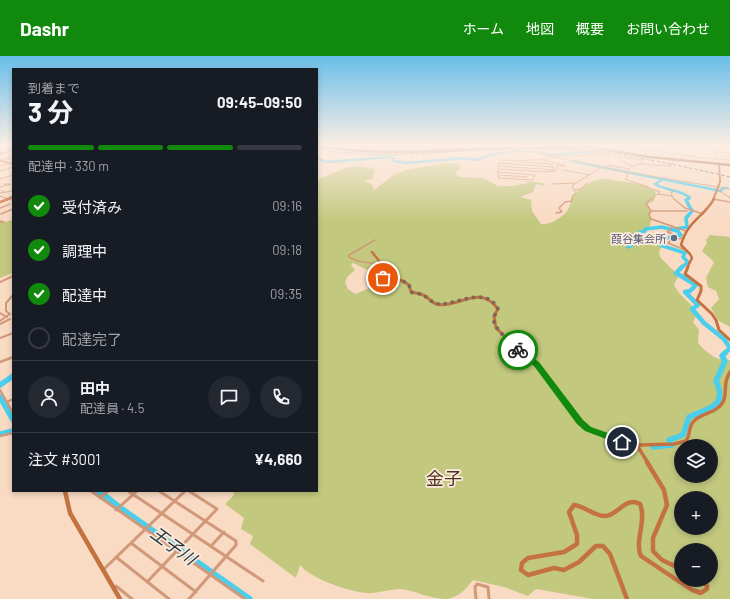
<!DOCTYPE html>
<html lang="ja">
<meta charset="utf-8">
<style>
:root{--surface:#171b24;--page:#242831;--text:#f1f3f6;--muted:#9ea1a6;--line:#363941;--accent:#11890c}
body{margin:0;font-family:Barlow,"Noto Sans JP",sans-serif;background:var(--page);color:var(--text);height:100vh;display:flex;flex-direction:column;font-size:15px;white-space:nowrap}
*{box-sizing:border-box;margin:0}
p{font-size:13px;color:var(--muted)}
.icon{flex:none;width:22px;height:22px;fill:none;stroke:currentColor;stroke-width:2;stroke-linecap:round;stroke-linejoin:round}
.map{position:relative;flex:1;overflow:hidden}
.panel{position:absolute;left:12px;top:12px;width:306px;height:424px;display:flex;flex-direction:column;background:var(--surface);border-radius:0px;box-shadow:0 2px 6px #0003}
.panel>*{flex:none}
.fabs{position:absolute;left:674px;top:383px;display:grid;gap:8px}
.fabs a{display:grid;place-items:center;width:44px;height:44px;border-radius:50%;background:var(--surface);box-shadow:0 2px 6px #0003;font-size:20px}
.pin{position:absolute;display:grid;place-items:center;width:34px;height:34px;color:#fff;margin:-17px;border:2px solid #fff;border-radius:50%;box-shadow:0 1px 4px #0007}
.courier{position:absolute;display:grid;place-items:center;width:40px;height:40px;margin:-20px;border:3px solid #11890c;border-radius:50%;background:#fff;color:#222;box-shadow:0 1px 5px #0007}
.summary em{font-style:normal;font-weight:700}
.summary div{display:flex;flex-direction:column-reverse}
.summary{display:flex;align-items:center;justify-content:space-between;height:68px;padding:0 16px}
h1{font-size:26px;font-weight:700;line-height:30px}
.bar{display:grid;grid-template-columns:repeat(4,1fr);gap:6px 4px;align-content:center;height:48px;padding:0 16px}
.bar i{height:5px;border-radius:3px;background:var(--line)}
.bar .active{background:var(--accent)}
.bar p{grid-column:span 4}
.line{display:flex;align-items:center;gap:10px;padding:0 16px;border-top:1px solid var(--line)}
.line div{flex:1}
.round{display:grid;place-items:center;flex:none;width:42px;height:42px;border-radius:21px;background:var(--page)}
ol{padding:0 16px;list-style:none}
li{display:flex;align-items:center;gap:12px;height:44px}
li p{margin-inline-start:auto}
li .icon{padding:4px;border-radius:50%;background:var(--accent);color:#fff;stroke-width:4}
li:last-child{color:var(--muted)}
li i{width:22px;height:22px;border:2px solid var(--line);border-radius:50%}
header{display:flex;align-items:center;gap:24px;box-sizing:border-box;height:56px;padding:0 20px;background:var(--accent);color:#fff}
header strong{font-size:19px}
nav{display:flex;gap:22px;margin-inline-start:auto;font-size:14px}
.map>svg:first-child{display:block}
.green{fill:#c2c87e;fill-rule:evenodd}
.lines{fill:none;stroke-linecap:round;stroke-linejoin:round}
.stream{stroke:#49ceec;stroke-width:1}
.river-far4{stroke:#49ceec;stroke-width:2.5}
.river-far3{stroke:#49ceec;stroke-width:3.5}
.river-far2{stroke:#49ceec;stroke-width:4.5}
.river-far1{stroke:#49ceec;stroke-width:5.5}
.river{stroke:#49ceec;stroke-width:7}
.street-far4{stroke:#d19879;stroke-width:1}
.street-far3{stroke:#d19879;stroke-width:1.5}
.street-far2{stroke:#d19879;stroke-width:2}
.street-far1{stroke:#d19879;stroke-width:2.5}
.street{stroke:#d19879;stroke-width:3}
.secondary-far4{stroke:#c57241;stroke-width:2}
.secondary-far3{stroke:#c57241;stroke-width:2.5}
.secondary-far2{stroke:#c57241;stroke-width:3}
.secondary-far1{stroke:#c57241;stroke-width:3.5}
.secondary{stroke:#c57241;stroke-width:4.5}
.highway{stroke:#955025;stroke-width:2.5}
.rail{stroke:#776558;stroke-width:1;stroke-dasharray:3.5 2;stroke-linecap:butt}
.route{fill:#11890c}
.done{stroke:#7a685a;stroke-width:4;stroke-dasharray:0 7.2}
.service-dot{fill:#5c6f8a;stroke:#fdeadc;stroke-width:1.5}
.labels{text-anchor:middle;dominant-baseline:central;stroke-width:3.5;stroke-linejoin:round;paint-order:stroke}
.far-service-label{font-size:11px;fill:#4e5e75;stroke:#fdeadc;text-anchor:end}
.near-water-label{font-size:17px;font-style:italic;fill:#20373d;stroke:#fdeadc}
.near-quarter-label{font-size:18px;fill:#4d3522;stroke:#fdeadc}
</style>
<header>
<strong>Dashr</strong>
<nav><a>ホーム</a><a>地図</a><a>概要</a><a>お問い合わせ</a></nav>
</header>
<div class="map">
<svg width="730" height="543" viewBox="0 0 730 543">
<rect width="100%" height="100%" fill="#f9dac3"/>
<path class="green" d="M446,107L459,108L461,111L455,118L460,121L484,122L498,130H512L529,127L525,125L544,127L543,130L536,128L533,136L520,141L531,144L532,155L541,168C550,170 565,160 569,152C570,148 571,143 572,139L589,127L600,123H608L646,129L656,136L654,145L647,148L651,155L649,158L651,163L650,170L635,181C647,183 656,171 665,187C652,200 664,204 672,213C675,215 676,219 678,221L674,229L679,237L698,256L693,266L699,274L698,287C706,296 717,306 730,304V543H593L536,533L528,540L504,531L473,524C466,533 459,541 447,543C427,543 416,534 400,533C389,533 377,538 366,537C348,535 311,523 300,509L296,522L250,488L253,480L241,473L244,462L225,448L234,439L233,435H317V124C338,116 351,105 374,113L375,114L372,123L363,125L372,128L374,134L395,118L406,114ZM353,207L384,222C379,227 362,236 355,238L348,233L345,226L348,220L355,214L351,209ZM681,390H711V420H681ZM681,442H711V472H681ZM681,494H711V524H681Z
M13,164V217L0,222V167Z
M710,179L730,181V271L719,265L711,252L719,243L716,235L708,231L706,222L714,206L702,195L707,187L706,184Z"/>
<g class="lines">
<path class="stream" d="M607,93L611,89"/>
<path class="river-far4" d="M317,103L328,106L390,101L393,102L394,105L406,107L465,102L477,104L490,99L514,95H535L547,99L602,95
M572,105L721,135L723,132H727
M664,123L655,128C666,135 680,133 690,142L686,144"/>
<path class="river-far3" d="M628,191L635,188L639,177L645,175V173L662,171L677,175
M681,212L688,206L683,201L685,197L660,189L657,184L681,179L676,173L687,171L686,162L692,155L686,144L688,143"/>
<path class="river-far2" d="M682,211L676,217L696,229L690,235L685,236L698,249L692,253L704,267L724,283L730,292L724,298"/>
<path class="river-far1" d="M0,329L13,320
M0,341L13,364
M0,378L13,375
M653,391L672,389L669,384L683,379L689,361C709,352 728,351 716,325L725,305L722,300L725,297"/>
<path class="river" d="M98,435L121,453L249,543"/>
<path class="street-far4" d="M351,89L374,92L379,89
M399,89L410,90
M601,89L603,93H605
M622,89L694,101L730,104
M670,89L718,95V89
M718,90L730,91
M507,92L513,96H536L556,102
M643,93L649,89
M429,94L520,89L561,91
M438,94V92L446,89
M613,94L626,95L629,98
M403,95L412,89
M717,96L730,97
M646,99L647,93
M555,101L626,116L632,110
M717,103L715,99L718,96
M0,104L13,100
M620,104L632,110L643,107V104
M3,105L13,102
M518,106L551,108L554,114L546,116L556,115L557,110H566L543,104
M498,107L553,111
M639,108L671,110L675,98
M607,109L629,113
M0,110L13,106
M499,110L553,114
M498,113L546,116
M563,114L590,119
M0,115L13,111
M498,116L535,119L533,124L499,122Z
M498,116V107L503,104L517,105L546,103L551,100H584L593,98L643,104L644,102
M499,119L527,121
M0,123L13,119
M552,128L574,127
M0,131L11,128H4L5,129
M1,134L4,136
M574,134L572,131L574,128L601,112
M718,134L730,142
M0,137L13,135
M658,138L672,140L675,144
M0,140L12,144
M672,140L671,136H673V134
M8,142L13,139
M713,143L718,144
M572,144L573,140L576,138L574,134L581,133L587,127
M650,144L660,136L625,123L628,120L626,116L730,133"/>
<path class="street-far3" d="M9,143L13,144
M651,143L646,147L651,155H687
M674,143L685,152L703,158
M713,143L730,146
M0,152L10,148
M651,155L649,158L651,163L686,175
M556,157L562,156L559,152L565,146L572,145V143
M1,158L13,153
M0,165L4,166H0
M672,171L671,174L667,176L676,179
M683,182L671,184L668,187L685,194
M375,184L349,199V201L358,205L378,208"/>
<path class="street-far2" d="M0,226L13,220
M0,257L7,261
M0,265L10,258L6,255V247L13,239
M0,268L10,263
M0,282L13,277"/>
<path class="street-far1" d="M0,306L13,301
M0,334L13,357
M7,346L13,343
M0,380L13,377"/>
<path class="street" d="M91,435L245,543
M128,435L263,525
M159,435L236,485V489L189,543
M100,442L108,435
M116,454L137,435
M131,487L196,536
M211,490L224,476
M116,501L169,543
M104,513L185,435
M147,526L217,453L189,435
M114,532L116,530L132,543
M476,543L475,531L477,528L488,531L489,543"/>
<path class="secondary-far4" d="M0,98L13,94
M0,105L13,108
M6,144L13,141
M713,144L720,126L719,107"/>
<path class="secondary-far3" d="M0,146L8,143
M372,196L380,206L378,208L379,212
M687,212L692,202L690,198L681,189C688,164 703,162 714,143"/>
<path class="secondary-far2" d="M379,211L381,221L403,225L409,229L411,236C415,237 419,237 423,239C428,241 431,246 436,248C459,253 479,227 498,253L494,260L496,272L523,298
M688,211L685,218L701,230V235L697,244L712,258L716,264L719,274L730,284"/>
<path class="secondary-far1" d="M522,297L536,308L580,366L588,373L638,391
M648,407L638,391L639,389L674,388L686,385C691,378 688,370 694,365C703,356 716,358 723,346C728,335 722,328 730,316"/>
<path class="secondary" d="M647,406L664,434L667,449L653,482V495L662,504L681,513
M65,435L70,457L120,543
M627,543L610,498L603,490H596L579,506L564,514L554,512L528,519L521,514L522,507L528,502L564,496L577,488V479L569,456L574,449C585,450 595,461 606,460C619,458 626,440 640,448C647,465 634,486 641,500L692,534L701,537L707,533V530L702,524"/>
<path class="highway" d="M574,89L650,101L730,109
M317,90C403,104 489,88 575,92L581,90"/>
<path class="rail" d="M317,93C392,106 458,92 532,92C599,92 665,106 730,121"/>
</g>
<linearGradient id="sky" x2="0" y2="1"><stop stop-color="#68beea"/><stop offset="0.54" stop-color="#fceee4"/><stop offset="1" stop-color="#fceee4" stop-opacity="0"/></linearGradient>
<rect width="730" height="165" fill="url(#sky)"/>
<path class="route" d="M518,292L539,306L583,364L591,371L625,383L626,386L625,388L622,389L585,375L577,368L534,310L516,296V293Z"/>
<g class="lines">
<path class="done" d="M383,222L403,225L409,229L411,236C414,238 419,237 423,239C429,242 432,248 439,248C457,249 486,229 498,253C497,256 495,258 494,261C491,272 512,286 518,294"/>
</g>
<circle class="service-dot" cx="674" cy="182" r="4"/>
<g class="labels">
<g class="far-service-label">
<text x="666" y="182">葭谷集会所</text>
</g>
<g class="near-water-label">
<text transform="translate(174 489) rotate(36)">王子川</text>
</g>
<g class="near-quarter-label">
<text x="444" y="422">金子</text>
</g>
</g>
</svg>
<div class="fabs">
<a><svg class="icon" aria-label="layers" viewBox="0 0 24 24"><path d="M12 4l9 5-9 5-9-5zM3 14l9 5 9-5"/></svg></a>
<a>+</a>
<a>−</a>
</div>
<div class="pin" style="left:383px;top:222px;background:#ea580c"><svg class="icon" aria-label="bag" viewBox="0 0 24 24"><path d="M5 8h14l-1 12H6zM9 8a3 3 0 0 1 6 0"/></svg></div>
<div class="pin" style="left:622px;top:386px;background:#1f2937"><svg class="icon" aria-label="home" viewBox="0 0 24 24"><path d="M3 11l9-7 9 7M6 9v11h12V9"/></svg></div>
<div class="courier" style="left:518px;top:294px"><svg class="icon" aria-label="bike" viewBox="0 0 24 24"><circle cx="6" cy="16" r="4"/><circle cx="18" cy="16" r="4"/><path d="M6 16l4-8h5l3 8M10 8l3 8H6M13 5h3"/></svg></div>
<section class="panel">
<div class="summary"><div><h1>3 分</h1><p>到着まで</p></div><em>09:45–09:50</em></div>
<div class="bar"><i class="active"></i><i class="active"></i><i class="active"></i><i></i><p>配達中 · 330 m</p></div>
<ol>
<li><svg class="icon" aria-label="check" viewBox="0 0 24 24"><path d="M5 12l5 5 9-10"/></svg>受付済み<p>09:16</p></li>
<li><svg class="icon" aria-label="check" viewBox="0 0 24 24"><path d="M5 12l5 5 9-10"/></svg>調理中<p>09:18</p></li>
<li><svg class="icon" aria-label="check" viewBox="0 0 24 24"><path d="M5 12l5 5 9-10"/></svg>配達中<p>09:35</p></li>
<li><i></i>配達完了</li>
</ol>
<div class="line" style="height:72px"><a class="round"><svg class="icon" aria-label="person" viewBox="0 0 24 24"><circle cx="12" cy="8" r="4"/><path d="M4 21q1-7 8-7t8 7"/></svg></a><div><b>田中</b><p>配達員 · 4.5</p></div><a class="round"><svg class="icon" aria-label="chat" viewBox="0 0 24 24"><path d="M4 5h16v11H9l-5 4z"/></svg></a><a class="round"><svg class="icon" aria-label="phone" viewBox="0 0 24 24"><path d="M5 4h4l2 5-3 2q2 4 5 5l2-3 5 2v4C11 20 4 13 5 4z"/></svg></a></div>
<div class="line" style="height:52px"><div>注文 #3001</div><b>¥4,660</b></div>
</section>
</div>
